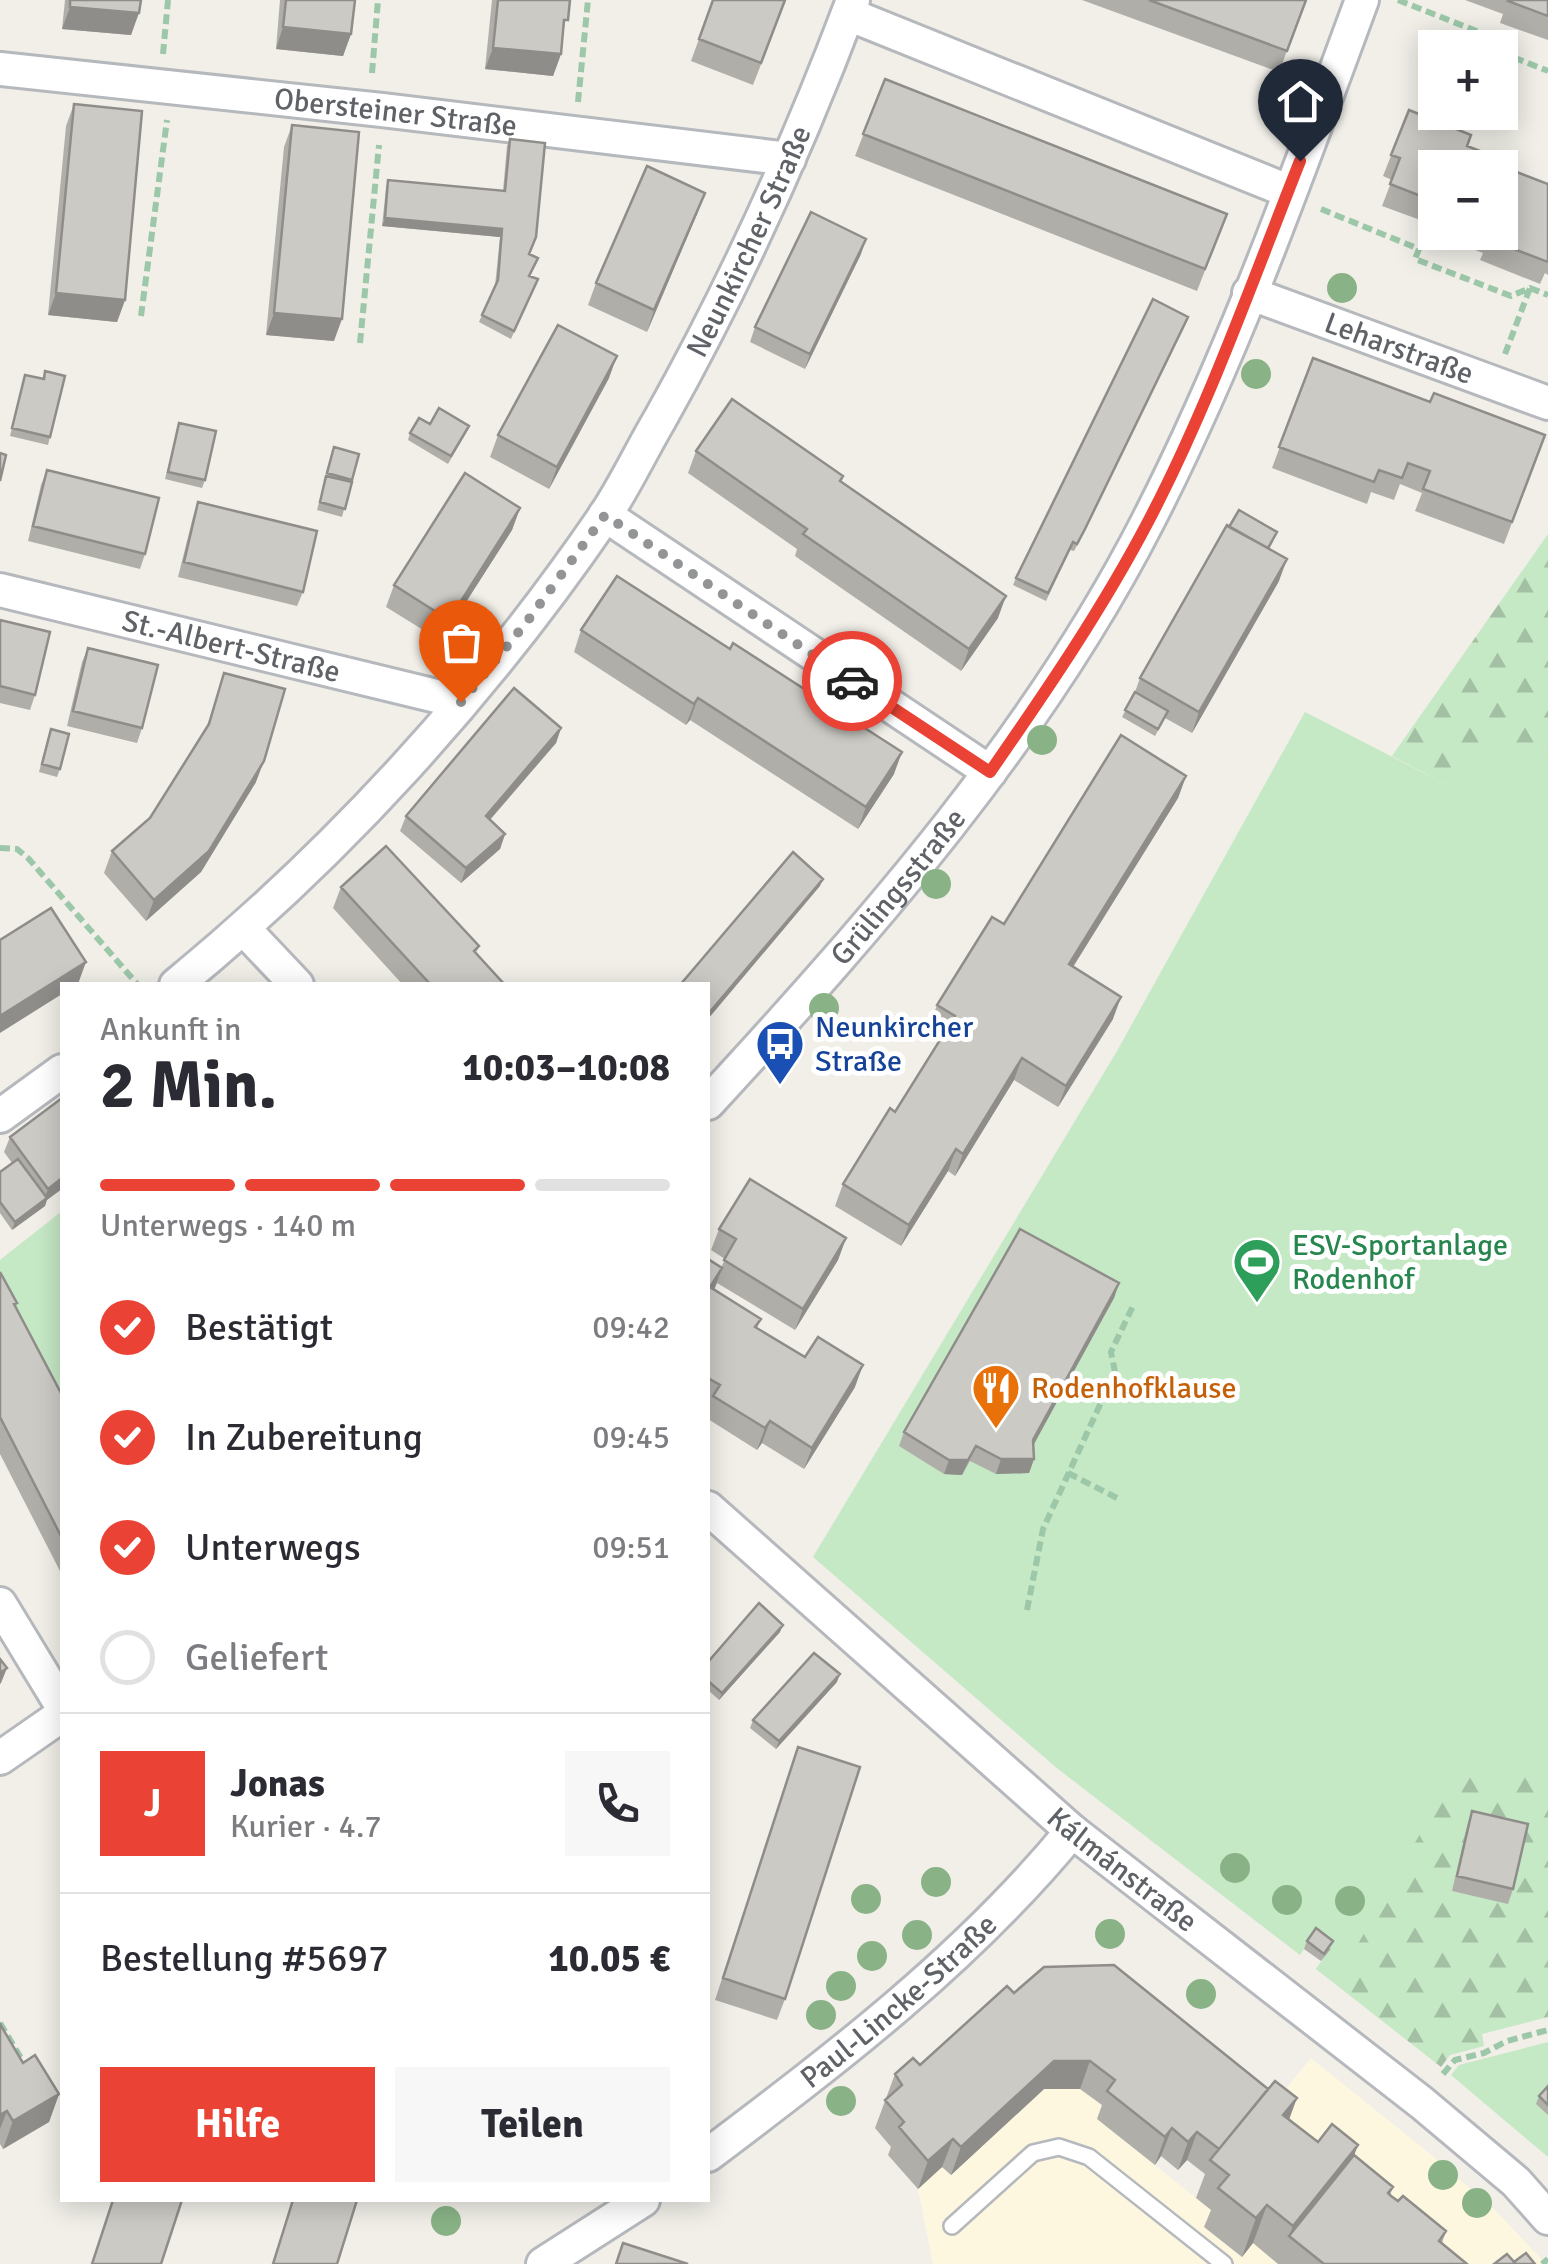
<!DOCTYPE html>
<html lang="de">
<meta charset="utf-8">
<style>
:root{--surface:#fff;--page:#f7f7f7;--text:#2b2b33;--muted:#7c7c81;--line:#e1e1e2;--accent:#ea4335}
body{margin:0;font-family:Signika,sans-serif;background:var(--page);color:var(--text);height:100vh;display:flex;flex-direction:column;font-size:38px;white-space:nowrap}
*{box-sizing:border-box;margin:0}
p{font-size:32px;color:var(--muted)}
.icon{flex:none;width:55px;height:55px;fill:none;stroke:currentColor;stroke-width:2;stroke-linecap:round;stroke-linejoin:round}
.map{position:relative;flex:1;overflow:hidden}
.side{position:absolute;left:60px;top:982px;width:650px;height:1220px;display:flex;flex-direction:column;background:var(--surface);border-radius:0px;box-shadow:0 5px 25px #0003}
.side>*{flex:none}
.controls{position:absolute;left:1418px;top:30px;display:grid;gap:20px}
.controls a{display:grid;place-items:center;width:100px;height:100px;border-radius:0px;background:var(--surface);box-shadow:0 5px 25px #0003;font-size:50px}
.pin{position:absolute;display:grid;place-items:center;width:85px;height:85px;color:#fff;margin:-102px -42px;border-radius:50% 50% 50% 0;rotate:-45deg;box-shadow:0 0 10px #0007}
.pin .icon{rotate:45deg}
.courier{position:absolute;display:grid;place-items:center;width:100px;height:100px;margin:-50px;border:8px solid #ea4335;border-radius:50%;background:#fff;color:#222;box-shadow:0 2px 12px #0007}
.headline em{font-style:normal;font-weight:700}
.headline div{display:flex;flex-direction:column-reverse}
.headline{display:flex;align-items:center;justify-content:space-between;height:170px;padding:0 40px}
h1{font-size:65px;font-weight:700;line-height:75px}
.bar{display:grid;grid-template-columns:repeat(4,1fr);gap:15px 10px;align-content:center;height:120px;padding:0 40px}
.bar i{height:12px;border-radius:8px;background:var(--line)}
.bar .active{background:var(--accent)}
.bar p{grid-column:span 4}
.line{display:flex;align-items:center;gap:25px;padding:0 40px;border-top:2px solid var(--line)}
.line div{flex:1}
.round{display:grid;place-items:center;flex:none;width:105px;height:105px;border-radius:0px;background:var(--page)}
ol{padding:0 40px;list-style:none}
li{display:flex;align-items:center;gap:30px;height:110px}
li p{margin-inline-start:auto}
li .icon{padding:10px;border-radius:50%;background:var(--accent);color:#fff;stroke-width:4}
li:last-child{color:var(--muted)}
li i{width:55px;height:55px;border:5px solid var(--line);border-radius:50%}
.cta{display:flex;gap:20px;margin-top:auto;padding:20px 40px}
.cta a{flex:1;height:115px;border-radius:0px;background:var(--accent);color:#fff;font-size:40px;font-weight:700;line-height:115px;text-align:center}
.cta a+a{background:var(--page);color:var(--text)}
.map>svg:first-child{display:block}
.commercial{fill:#fef7e0}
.forest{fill:url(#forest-firs)}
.garden{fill:#c5e8c5}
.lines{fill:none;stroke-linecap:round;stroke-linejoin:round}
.lane-casing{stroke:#b5b8bc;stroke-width:20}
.street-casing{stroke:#b5b8bc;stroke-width:38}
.path{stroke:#9cc7a9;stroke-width:6;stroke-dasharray:10 5;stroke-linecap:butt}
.lane{stroke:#fff;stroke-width:15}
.street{stroke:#fff;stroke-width:32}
.tree{fill:#89b387}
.wall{fill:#afaea9;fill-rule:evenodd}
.shaded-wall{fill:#8f8d8a}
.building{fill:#cccac5;stroke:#8f8d8a;stroke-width:2.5}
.done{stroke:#929495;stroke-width:10;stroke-dasharray:0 18}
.route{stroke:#ea4335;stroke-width:12}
.labels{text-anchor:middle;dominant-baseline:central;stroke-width:10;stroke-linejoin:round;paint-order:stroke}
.street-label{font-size:30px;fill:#5f6368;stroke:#fff}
.transit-label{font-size:30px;fill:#164399;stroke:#fff;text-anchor:start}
.leisure-label{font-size:30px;fill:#27864d;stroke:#fff;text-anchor:start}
.food-label{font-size:30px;fill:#c56008;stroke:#fff;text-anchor:start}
</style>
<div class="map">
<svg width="1548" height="2264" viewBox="0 0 1548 2264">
<defs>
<pattern id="forest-firs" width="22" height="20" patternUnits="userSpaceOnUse" patternTransform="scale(2.5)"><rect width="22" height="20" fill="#c5e8c5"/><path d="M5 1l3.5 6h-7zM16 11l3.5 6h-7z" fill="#a3c0a4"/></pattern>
</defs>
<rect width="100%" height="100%" fill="#f1efe8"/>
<path class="commercial" d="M1311,2058L1430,2154L1495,2210L1546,2264H933L918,2189L942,2167L951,2175L1044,2089H1080L1105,2108L1097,2119L1196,2198Z"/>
<path class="forest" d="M1548,534V748L1536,761L1496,747L1447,785L1392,756Z
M1548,1768V2017L1482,2034L1484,2046L1450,2055L1441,2067L1316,1969L1457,1769Z"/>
<path class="garden" d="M1305,712L1447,785L1496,746L1536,761L1548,748V1768L1456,1770L1336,1983L1316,1969L1330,1949L1313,1936L1300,1955L1058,1769L813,1557L1117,1051Z
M62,1211V1408L0,1283V1260Z
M1548,2042V2157L1451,2075L1459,2065Z"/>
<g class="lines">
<g class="lane-casing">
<path id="lane" d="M952,2226L1033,2153L1059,2147L1089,2157L1224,2264"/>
</g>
<g class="street-casing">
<g id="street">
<path d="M848,14L1288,191"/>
<path id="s1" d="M0,69L382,110L789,159"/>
<path id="s2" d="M1249,293L1548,403"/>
<path d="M605,515L990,772"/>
<path id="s3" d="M0,590L461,702"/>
<path d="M244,929L297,985"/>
<path id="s4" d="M176,985C338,852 485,691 604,517C625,486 641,451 660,419C735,285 799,144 853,0"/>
<path id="s5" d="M708,1103C873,924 1038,737 1149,519C1233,355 1298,173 1362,0"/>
<path d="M0,1116L62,1071"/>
<path id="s6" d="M708,1508L1072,1831L1422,2103L1516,2182L1548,2218"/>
<path d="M0,1604L62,1706"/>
<path d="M0,1758L62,1715"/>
<path id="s7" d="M708,2155C838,2057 968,1958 1072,1831"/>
<path d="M543,2264L643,2200"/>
</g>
</g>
<path class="path" d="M1398,0L1499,40L1496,48
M1500,52L1548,71
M163,54L168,0
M372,73L378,0
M578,102L588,0
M1321,209L1419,249L1415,259L1511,296L1530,288L1548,295
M141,316L167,120
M360,343L379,145
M1505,354L1530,288
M0,848L17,849L28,858L138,985
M1068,1473L1119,1499
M1027,1610L1043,1529L1115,1372L1111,1352L1133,1306
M0,2023L27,2068
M1443,2074L1455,2060L1484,2053L1507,2041L1548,2030
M1542,2264L1548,2259"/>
<use href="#lane" class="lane"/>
<use href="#street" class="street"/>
</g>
<g class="tree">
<circle cx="1342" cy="288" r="15"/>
<circle cx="1256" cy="374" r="15"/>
<circle cx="1042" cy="740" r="15"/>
<circle cx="936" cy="884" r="15"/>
<circle cx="824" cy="1008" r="15"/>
<circle cx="1235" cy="1868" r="15"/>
<circle cx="936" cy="1882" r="15"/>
<circle cx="866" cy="1899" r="15"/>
<circle cx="1287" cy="1900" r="15"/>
<circle cx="1350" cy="1901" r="15"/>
<circle cx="1110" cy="1934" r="15"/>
<circle cx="917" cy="1935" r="15"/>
<circle cx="872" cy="1956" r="15"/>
<circle cx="841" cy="1986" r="15"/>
<circle cx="1201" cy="1994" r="15"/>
<circle cx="821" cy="2015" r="15"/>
<circle cx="841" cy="2101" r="15"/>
<circle cx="1443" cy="2175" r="15"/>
<circle cx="1477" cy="2203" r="15"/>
<circle cx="446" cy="2221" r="15"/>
</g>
<path class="wall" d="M65,0H141L131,35L62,29Z
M280,0H355L351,34L343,56L276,49Z
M492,0H570L562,36L561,54L553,76L485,69Z
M713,0H786L753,85L691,61Z
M1082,0H1306L1279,72Z
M1465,0H1548V40L1500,23L1503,14Z
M885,79L1227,214L1197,291L855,156Z
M74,104L125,300L117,322L48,315L66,126Z
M1409,110L1467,146L1514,171L1548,184V275L1545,273L1540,284L1480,260L1483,253L1420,229L1423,221L1382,206L1392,180L1383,176ZM1435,168L1500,232H1435Z
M292,125L334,341L266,335L284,147Z
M510,139L530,254L535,265L530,276L538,279L511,339L479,322L495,286L500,237L382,226L386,188L388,180L503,191L507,146Z
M697,214L647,332L588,305L596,283Z
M861,254L805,369L750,342L755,327Z
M1185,324L1082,536L1074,551L1070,550L1046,601L1013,585L1016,578Z
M1313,358L1430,402L1545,435L1504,544L1415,511L1422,493L1400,484L1394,500L1371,492L1367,504L1272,468Z
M45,371L50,437L48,445L10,436L25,375L42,379Z
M609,378L549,489L490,457L498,435Z
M179,423L205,480L202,488L165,479Z
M430,424L469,426L466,433L448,464L408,440L410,433Z
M334,447L359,454L342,517L317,510Z
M696,451L843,476L841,482L998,618L961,671L795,556L797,549L688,473Z
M47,470L145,554L140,569L28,541L41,485Z
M198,502L303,592L297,606L178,577L193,517Z
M520,508L512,530L441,641L386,607L394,585Z
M1274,540L1269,549L1279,581L1192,733L1165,718L1155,736L1122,717L1135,692L1140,678Z
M0,620L35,695L30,710L0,703Z
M581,630L894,774L858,829L690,720L686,725L574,652Z
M88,648L142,728L137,743L67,726L82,662Z
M224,673L256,782L201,872L146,921L104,873L112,851L150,818L206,729Z
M561,728L556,743L490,820L505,834L500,849L461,883L400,831L406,816Z
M48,737L60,769L57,777L39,772Z
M1186,776L1178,798L1073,967L1113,1019L1058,1107L1014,1080L955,1176L948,1171L901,1246L835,1206L843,1184L895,1112L943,1036L929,1027L937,1005L1004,924Z
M341,887L479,946L476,953L505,985H403L333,908Z
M62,1098L45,1206L12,1230L0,1213V1172L12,1163L4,1152L10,1137Z
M719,1229L846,1238L838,1260L795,1330L717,1283L714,1290L761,1319L757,1328L855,1387L804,1469L762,1443L757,1450L708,1419L709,1405L708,1404V1259L721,1268L725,1259L711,1250Z
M0,1272L17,1303L16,1307L62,1395V1575L0,1454Z
M1119,1283L1114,1298L1033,1445L1034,1459L1029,1473L996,1474L970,1461L962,1475L944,1474L899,1446L904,1432Z
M780,1632L719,1700L708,1690V1662Z
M837,1682L776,1749L750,1728L753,1720Z
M798,1747L785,1999L777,2020L715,2000Z
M1472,1811L1513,1889L1508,1904L1452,1891L1467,1826Z
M1307,1941L1331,1949L1321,1961L1304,1949Z
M1014,1993L1289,2120L1318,2142L1354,2155L1393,2187L1390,2195L1446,2231L1442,2243L1467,2264H1278L1253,2243L1242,2257L1204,2227L1211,2210L1196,2198L1205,2174L1187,2160L1178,2170L1161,2156L1155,2165L1097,2119L1102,2105L1080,2089H1044L951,2175L942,2167L918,2189L888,2155L891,2147L875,2128L895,2074L920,2065Z
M0,2024L23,2063L59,2094L49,2122L3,2149L0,2144Z
M1548,2086V2115L1536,2104L1539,2096Z"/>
<path class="shaded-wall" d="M70,7L139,13L131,35L62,29Z
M283,27L351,34L343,56L276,49Z
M493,48L561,54L553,76L485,69Z
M705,193L697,214L647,332L654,310Z
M385,218L502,229L500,237L382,226Z
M866,239L861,254L805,369L810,354Z
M56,293L125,300L117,322L48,315Z
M274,313L342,319L334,341L266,335Z
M617,356L609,378L549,489L557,467Z
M520,508L512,530L441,641L449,620Z
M1287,559L1279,581L1192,733L1199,712Z
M1006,596L998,618L961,671L969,649Z
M698,698L690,720L686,725L694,704Z
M561,728L556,743L480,831L486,816Z
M902,752L894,774L858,829L866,807Z
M264,761L256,782L201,872L146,921L154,900Z
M1186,776L1178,798L1061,986L1069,964Z
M505,834L500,849L461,883L466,868Z
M823,879L820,886L708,1019V1014Z
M86,962L78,984L62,985V994L0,1033V1016Z
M1121,997L1113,1019L1058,1107L1066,1086Z
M1022,1058L1014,1080L955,1176L963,1154Z
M956,1149L948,1171L901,1246L909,1225Z
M62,1178V1189L47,1200L45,1206L12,1230L15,1222L43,1202L48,1189Z
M846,1238L838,1260L795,1330L803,1309Z
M722,1268L714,1290L710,1287Z
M1119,1283L1114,1298L1028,1455L1033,1440Z
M863,1365L855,1387L804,1469L812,1448Z
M770,1421L762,1443L757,1450L765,1428Z
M976,1446L962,1475L944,1474L949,1460Z
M1001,1459H1034L1029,1473L996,1474Z
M783,1625L780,1632L719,1700L722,1693Z
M7,1668L1,1683L0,1684V1673Z
M840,1674L837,1682L776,1749L779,1741Z
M1054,2061H1090L1080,2089H1044L951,2175L961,2147Z
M59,2094L49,2122L3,2149L13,2121Z
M1297,2098L1283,2136V2115Z
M7,2111L0,2129V2115Z
M1172,2128L1161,2156L1155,2165L1165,2137Z
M1197,2132L1187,2160L1178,2170L1188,2142Z
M953,2139L942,2167L918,2189L928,2161Z
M1358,2145L1344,2183L1289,2236L1293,2226Z
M1267,2205L1253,2243L1242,2257L1256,2218Z"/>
<path class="building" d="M70,0H141L139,13L70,7Z
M286,0H355L351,34L283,27Z
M498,0H570L568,20H564L561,54L493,48Z
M713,0H785L761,63L699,39Z
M1149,0H1306L1287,51Z
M1509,0H1548V16L1508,1Z
M885,79L1227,214L1205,269L863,134Z
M74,104L142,111L125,300L56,293Z
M1409,110L1471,135L1467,146L1516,165L1514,171L1548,184V262L1488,239L1490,232H1500V168H1435V210L1428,207L1431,200L1390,184L1400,158L1391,155Z
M292,125L359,132L342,319L274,313Z
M510,139L545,143L536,237L529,254L538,258L529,276L538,279L514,331L482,315L498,280L502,229L385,218L388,180L505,191Z
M647,166L705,193L654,310L596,283Z
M811,212L866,239L810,354L755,327Z
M1153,299L1188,317L1085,529L1077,544L1073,542L1048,593L1016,578Z
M558,325L617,356L557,467L498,435Z
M1313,358L1430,402L1434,393L1545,435L1512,522L1423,489L1430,471L1408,463L1402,478L1379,470L1374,482L1279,447Z
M45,371L65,376L50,437L12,428L25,375L44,379Z
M732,399L843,476L840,481L1006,596L969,649L803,534L807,529L696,451Z
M439,408L469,426L451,456L410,433L419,418L430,424Z
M179,423L216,431L205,480L168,472Z
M334,447L359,454L352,480L327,473Z
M0,453L6,455L0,481Z
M47,470L159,498L145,554L33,526Z
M465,473L520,508L449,620L394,585Z
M326,476L352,482L345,509L320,502Z
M198,502L317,531L303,592L184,562Z
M1239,510L1277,532L1268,548L1229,527Z
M1227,525L1287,559L1199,712L1140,678Z
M617,576L730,649L733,643L902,752L866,807L698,698L694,704L581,630Z
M0,620L50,632L35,695L0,686Z
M88,648L158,665L142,728L73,711Z
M224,673L285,689L264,761L209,851L154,900L112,851L150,818L209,724Z
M514,688L561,728L486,816L505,834L466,868L406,816Z
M1135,692L1168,711L1158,729L1125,710Z
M51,729L69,734L60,769L42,764Z
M1121,735L1186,776L1069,964L1121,997L1066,1086L1022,1058L963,1154L956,1149L909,1225L843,1184L890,1108L895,1112L955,1016L937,1005L992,917L1004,924Z
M386,846L479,946L474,951L505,985H431L341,887Z
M793,852L823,879L708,1014V985H680Z
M51,908L86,962L0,1016V940Z
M62,1098V1178L48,1189L10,1137Z
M18,1159L47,1198L15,1222L0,1202V1172Z
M750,1179L846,1238L803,1309L724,1260L736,1239L719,1229Z
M1020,1229L1119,1283L1033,1440L1034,1459H1001L976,1446L968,1460H949L904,1432Z
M708,1259L722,1268L710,1287L761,1319L755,1327L805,1357L818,1337L863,1365L812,1448L770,1421L765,1428L713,1396L720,1385L708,1378Z
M0,1272L17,1303L14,1304L62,1395V1538L0,1417Z
M759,1603L783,1625L722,1693L708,1681V1662Z
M814,1653L840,1674L779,1741L753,1720Z
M0,1659L7,1668L0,1673Z
M798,1747L860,1767L785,1999L723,1978Z
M1472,1811L1528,1824L1513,1889L1457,1876Z
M1316,1928L1333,1941L1324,1954L1307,1941Z
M1114,1965L1268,2089L1219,2149L1197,2132L1188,2142L1172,2128L1165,2137L1107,2091L1115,2080L1090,2061H1054L961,2147L953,2139L928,2161L899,2127L904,2122L885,2100L902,2085L895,2074L913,2058L920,2065L1007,1986L1014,1993L1044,1967Z
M0,2024L23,2063L35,2055L59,2094L13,2121L7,2111L0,2115Z
M1275,2081L1297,2098L1283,2115L1318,2142L1332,2124L1358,2145L1293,2226L1267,2205L1256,2218L1218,2188L1229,2175L1210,2160Z
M1548,2086V2105L1539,2096Z
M1354,2155L1393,2187L1388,2193L1391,2196L1398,2201L1403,2196L1446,2231L1439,2241L1467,2264H1324L1289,2236Z
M113,2200H182L161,2264H92Z
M293,2200H357L337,2264H273Z
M623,2243L688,2264H616Z
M1526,2253L1535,2264H1516L1514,2262Z
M1507,2254L1516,2264H1494Z"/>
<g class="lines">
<path class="done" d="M461,702L526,623L605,515L852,681"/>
<path class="route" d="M852,681L990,772C1047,690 1103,608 1149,520C1209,405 1252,282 1300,161"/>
</g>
<defs>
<g id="bus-pin" transform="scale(2.5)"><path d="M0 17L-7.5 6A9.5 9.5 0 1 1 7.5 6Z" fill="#1a4fb4" stroke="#fff"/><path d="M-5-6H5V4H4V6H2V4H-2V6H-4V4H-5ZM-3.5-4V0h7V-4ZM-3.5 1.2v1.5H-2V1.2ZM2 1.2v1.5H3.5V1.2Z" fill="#fff"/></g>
<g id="stadium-pin" transform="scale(2.5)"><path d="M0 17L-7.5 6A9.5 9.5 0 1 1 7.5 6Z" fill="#2e9e5b" stroke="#fff"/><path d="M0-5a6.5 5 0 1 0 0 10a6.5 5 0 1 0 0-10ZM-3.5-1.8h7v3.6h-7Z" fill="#fff"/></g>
<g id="restaurant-pin" transform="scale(2.5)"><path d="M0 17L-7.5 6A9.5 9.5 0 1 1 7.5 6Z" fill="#e8710a" stroke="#fff"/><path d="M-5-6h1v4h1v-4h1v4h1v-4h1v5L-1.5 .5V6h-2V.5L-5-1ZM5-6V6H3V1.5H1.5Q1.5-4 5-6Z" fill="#fff"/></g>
</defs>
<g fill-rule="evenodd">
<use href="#bus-pin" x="780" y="1044"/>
<use href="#stadium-pin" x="1257" y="1262"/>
<use href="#restaurant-pin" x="996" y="1388"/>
</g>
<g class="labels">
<g class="street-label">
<text stroke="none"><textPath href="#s1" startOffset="398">Obersteiner Straße</textPath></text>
<text stroke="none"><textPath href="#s4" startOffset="948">Neunkircher Straße</textPath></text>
<text stroke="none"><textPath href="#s2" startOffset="160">Leharstraße</textPath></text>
<text stroke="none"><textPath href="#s3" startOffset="238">St.-Albert-Straße</textPath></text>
<text stroke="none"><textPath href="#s5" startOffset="288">Grülingsstraße</textPath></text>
<text stroke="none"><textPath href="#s6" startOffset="550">Kálmánstraße</textPath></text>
<text stroke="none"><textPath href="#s7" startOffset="245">Paul-Lincke-Straße</textPath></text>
</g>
<g class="transit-label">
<text x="815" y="1027">Neunkircher<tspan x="815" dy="34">Straße</tspan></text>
</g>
<g class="leisure-label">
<text x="1292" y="1245">ESV-Sportanlage<tspan x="1292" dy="34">Rodenhof</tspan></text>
</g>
<g class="food-label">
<text x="1031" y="1388">Rodenhofklause</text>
</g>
</g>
</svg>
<div class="controls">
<a>+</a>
<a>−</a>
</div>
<div class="pin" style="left:461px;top:702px;background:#ea580c"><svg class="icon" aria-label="bag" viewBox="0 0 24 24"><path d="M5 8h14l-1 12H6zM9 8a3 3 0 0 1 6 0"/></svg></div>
<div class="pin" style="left:1300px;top:161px;background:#1f2937"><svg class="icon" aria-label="home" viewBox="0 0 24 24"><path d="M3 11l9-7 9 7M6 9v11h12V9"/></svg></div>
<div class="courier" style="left:852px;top:681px"><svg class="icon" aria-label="car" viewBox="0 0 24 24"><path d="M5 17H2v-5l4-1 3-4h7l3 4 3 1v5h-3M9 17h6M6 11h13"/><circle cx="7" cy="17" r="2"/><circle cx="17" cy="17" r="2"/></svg></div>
<section class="side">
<div class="headline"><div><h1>2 Min.</h1><p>Ankunft in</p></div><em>10:03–10:08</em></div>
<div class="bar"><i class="active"></i><i class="active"></i><i class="active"></i><i></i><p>Unterwegs · 140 m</p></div>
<ol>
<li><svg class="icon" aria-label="check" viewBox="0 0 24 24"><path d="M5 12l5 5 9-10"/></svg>Bestätigt<p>09:42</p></li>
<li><svg class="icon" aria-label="check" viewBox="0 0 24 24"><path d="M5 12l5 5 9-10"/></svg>In Zubereitung<p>09:45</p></li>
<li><svg class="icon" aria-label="check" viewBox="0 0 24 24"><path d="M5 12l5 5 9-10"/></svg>Unterwegs<p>09:51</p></li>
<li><i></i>Geliefert</li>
</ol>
<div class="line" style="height:180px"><b class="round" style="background:var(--accent);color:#fff">J</b><div><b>Jonas</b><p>Kurier · 4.7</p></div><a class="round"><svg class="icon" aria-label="phone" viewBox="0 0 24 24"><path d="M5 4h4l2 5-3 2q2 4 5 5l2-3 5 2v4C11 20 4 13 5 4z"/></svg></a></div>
<div class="line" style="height:130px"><div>Bestellung #5697</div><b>10.05 €</b></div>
<div class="cta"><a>Hilfe</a><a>Teilen</a></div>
</section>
</div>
